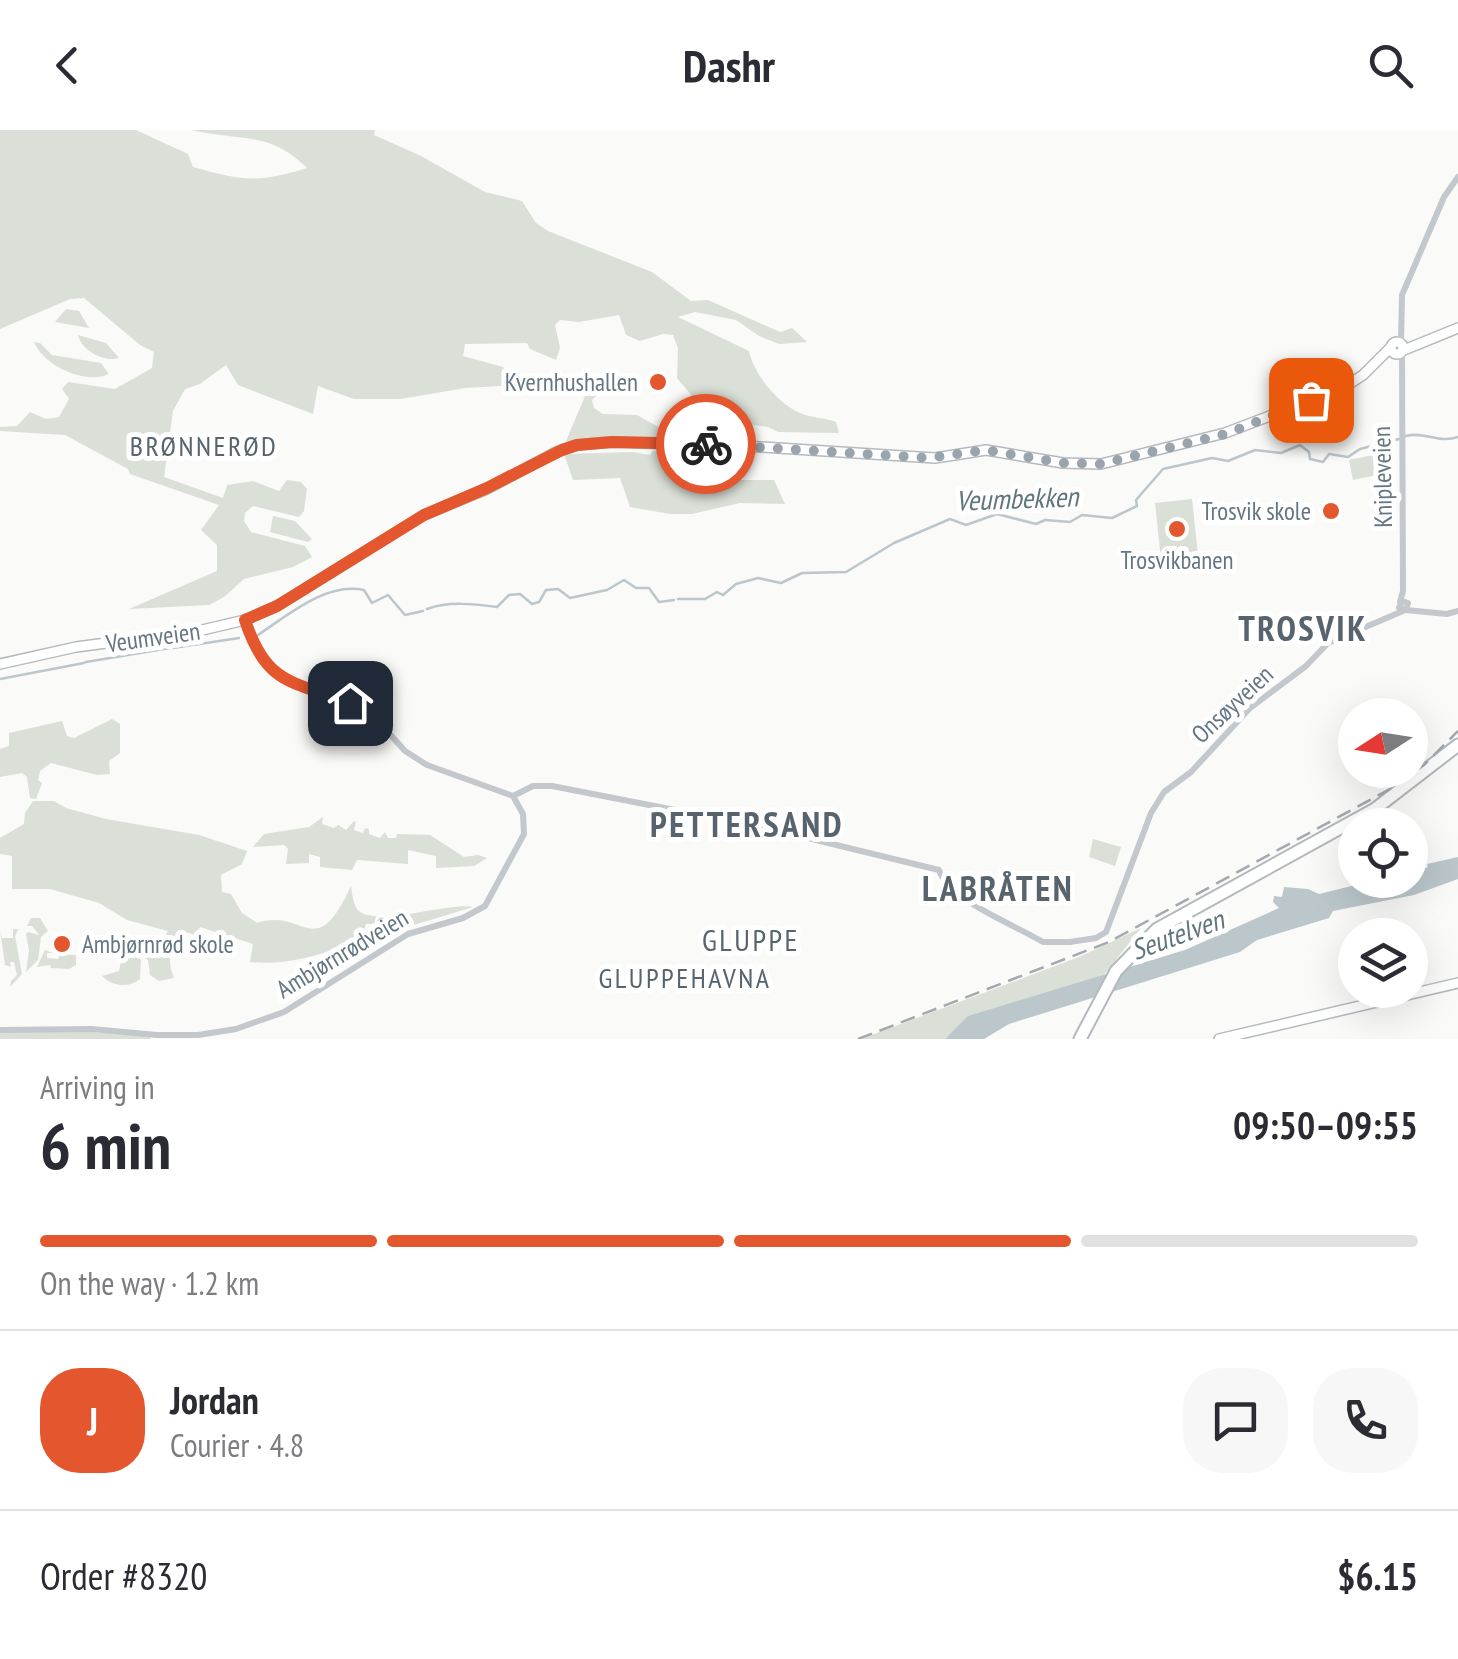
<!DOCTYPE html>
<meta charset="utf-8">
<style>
:root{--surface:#fff;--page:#f7f7f7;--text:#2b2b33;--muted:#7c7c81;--line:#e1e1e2;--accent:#e4572e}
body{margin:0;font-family:"PT Sans Narrow",sans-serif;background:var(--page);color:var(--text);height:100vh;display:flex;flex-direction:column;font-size:38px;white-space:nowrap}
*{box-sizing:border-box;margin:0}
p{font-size:32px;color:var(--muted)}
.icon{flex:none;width:55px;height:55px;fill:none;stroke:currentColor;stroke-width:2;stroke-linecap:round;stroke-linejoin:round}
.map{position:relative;height:909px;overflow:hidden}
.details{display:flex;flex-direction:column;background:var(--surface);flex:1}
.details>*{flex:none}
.needle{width:65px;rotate:258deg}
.fabs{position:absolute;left:1338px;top:568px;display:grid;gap:20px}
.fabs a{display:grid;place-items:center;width:90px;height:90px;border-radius:50%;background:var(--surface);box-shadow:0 10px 40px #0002;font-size:50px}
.pin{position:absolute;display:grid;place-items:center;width:85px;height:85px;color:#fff;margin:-42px;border-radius:20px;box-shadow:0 5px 15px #0006}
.courier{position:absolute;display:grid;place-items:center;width:100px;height:100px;margin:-50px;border:8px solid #e4572e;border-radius:50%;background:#fff;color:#222;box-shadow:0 2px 12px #0007}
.headline em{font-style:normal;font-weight:700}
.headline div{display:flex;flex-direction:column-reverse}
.headline{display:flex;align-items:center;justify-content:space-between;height:170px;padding:0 40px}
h1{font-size:65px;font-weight:700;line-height:75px}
.bar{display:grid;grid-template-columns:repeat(4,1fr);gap:15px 10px;align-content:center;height:120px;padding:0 40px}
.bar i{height:12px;border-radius:8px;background:var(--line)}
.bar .active{background:var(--accent)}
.bar p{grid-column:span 4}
.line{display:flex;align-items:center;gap:25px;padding:0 40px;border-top:2px solid var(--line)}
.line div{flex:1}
.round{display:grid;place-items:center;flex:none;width:105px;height:105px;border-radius:40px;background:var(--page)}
header{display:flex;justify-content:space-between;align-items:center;height:130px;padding:0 40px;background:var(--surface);font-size:45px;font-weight:700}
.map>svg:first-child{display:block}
.green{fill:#dadfd7}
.water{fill:#bbc7cb}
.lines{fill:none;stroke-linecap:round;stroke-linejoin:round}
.stream{stroke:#bbc7cb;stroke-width:2.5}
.major-casing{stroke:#b5babe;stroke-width:12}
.highway-casing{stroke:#b4b9bd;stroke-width:15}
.minor{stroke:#c3c8cc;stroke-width:6}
.major{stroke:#fff;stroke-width:9}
.highway{stroke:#fff;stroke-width:11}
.rail{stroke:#a2aab0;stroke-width:2.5;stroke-dasharray:15 8;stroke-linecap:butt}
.done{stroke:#99a4ac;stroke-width:10;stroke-dasharray:0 18}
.route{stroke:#e4572e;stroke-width:12}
.poi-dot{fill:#e4572e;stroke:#fff;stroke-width:4}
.labels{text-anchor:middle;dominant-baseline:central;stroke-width:10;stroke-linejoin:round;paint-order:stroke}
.poi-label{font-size:25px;fill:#657683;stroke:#fff;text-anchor:end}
.street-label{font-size:25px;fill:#657683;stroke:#fff}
.neighbourhood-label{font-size:28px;letter-spacing:2.5px;fill:#57646e;stroke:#fff}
.water-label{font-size:28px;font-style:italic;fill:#60757c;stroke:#fff}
.quarter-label{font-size:30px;letter-spacing:2.5px;fill:#57646e;stroke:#fff}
.district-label{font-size:35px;font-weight:bold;letter-spacing:2.5px;fill:#57646e;stroke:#fff}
</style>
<header><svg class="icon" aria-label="back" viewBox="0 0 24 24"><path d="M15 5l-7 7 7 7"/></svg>Dashr<svg class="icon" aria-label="search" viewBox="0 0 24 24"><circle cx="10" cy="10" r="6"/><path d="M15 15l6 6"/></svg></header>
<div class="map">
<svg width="1458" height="909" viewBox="0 0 1458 909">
<rect width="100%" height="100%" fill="#fafaf8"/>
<path class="green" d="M0,0H136L188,24L193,37C243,51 258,53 307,38C268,0 243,12 191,0H375L374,5L421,26L485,62L522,71L536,93L548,101L652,142L691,171L708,170L780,202L792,198L807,212L779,214L759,206L736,190L695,182L678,187L749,221C754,245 780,277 805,285C816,288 826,288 836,292L839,303L778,302L768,297L710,288L707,307L699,306L702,284L695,280L692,266L677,248L678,219L673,205L663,204L640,211L626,205L619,185L579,192L560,190L555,195L560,218L556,230L530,219L527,213L465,214L463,226L503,237L521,255L465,258L401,269H354L318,256L313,284L238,255L226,235L200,254L185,259L173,281L164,347L223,368L227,355L253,351L279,361L287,350L301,352L307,359L304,381L299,387L253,376L245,383L244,391L251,402L305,416L312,427L293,437L244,449L224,467L209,475L129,479L217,441V415L201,400L219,375L130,344L128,339L65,305L0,301V297L17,296L30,282L46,289L59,287L69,269L62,259L68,252L115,259L152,238L154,222L140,215L84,168L70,169L0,199Z
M66,179L79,181L89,198L55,192Z
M78,205L106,213L119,228C104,233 81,220 78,205Z
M34,212L40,213L52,225L101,233L109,244C85,255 44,236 34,212Z
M588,259L597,265L592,270L594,278L603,284L637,285L669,303L672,311L590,308L571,314L566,311Z
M678,320L744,322L741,350H774L785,374L740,373L692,384H670L630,377L620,348L573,350L564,324L634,322L650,325L653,321Z
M1383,323L1387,343L1353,350L1349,330Z
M1192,369L1198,425L1161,429L1155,373Z
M273,386L295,391L312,409L308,412L270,402Z
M112,589L120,594V623L109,631L110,644L97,645L51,633L40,641L38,650L42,653L36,669L30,668L27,647L22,643L0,647V619L9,616V603L62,591L67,606L74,608Z
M33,671H54L66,678L106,689L199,705L247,721L242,734L221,745L222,762L231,764L242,783L257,793C304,777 315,835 351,756C352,763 353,773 357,779C372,799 449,772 473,777L404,798V793L366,794L362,807C327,824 289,836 250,832L253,814L200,797L195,805L179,800C169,815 167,832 174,848L159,851L150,845L148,830L133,821L127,811L129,806L164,809L168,801L127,790L99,773L50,759H12V726L0,724V708L24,694L25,683Z
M323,687L322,694L334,698L338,695L346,700L354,691L356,692L354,700L363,703L365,698L369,699V704L380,708L385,702L388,708H396L397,704L430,705L464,727L478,725L487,728L474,736L436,738V726L408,720V734L357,730L352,740L320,737V727L309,724V733L286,734L288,719L284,715L253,717L264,704L309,697Z
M1093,709L1121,717L1115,736L1089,727Z
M31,788H40L48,801L41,807L38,830L26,842L29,820L26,804L28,802L39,805L32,796H27Z
M1141,798L1103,846L969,886L945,909H861L1079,827Z
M0,799L2,808H13V799L22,800H18L15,806L22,844L10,857L11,851L17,845L14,832H10L11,837L5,835Z
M45,820L53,823H47V828L58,829L60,824L76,825V835L69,839L51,838L50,835L37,837Z
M114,820L141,829L140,849C129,858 113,857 102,846L119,841L121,830L114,828Z
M78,901L151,906L150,909H0V902Z"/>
<path class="water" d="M1458,727V749L1414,765L1333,781L1329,788L1257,810L1240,822L1009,894L984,909H945L968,886L1185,820L1279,778L1273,772L1274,766L1282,767L1284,757L1308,759L1319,764L1376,750H1410V744L1428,737L1427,734Z"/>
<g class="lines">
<path class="stream" d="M1406,306C1425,301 1439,314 1458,307
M678,469H705L717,462L723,465L736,454L758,448L781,453L802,443L846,442L894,413L950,389L966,395L997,384L1036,394L1045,390L1070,392L1082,385L1112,388L1137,376L1136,370L1163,339L1212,328L1228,331L1255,320L1281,323L1300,315L1309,322L1310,329L1323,332L1329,324L1348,327L1360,319L1399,309
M427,479C449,471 474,474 497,477L509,465L520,464L532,474L539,472L546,460L558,459L570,468L607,460L624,450L636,458H649L659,472L674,470
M258,505C288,485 326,452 364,460L372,473L388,465L405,485L423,481
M173,518L239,508
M86,532L170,518
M0,549L84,533"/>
<g class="major-casing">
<path id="major" d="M1391 218a6 6 0 1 1 12 0a6 6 0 1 1-12 0Z
M1404,220L1458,198
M0,534L76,517L198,501L245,490L277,476L424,385L487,359L556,322L577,315L612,312L745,316L935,328L986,320L1063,333L1101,334L1225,303L1343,258L1363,245L1391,217
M1219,909L1458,853"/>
</g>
<g class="highway-casing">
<path id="highway" d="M1080,909L1116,841L1157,799L1375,679L1458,615"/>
</g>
<path class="minor" d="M1401,213L1402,165L1444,67L1458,47
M1402,471L1408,473L1406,480L1399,478Z
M1400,472L1403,461L1402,223
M1406,480L1447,484L1458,481
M513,666L533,656H552L762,697L939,740C948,770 1015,795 1043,812H1070L1096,808L1106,802L1151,683L1164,662L1191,642L1250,578L1306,536L1328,513L1403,481
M0,900L92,899L157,905H198L236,899L284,882L408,804L463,788L485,776L524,704L523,684L513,666L427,635L405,621L372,584L276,544L258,525L245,490"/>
<use href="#major" class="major"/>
<use href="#highway" class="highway"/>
<path class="rail" d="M858,909L1109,812L1390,659L1424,635L1458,601"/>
</g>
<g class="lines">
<path class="done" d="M706,314L929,328L986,320L1063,333L1101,334L1226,304L1311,270"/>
<path class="route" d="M350,573C292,551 266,555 245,490L277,476L424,385L487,358L562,320L577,315L612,312L706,314"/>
</g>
<g class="poi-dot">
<circle cx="658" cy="252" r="10"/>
<circle cx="1331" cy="381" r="10"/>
<circle cx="1177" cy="399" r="10"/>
<circle cx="62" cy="814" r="10"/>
</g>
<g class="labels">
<g class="poi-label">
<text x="638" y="252">Kvernhushallen</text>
<text x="1311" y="381">Trosvik skole</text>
<text x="1177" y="430" text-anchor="middle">Trosvikbanen</text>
<text x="82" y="814" text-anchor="start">Ambjørnrød skole</text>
</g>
<g class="street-label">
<text transform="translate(1382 347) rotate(-91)">Knipleveien</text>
<text transform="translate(153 507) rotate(-8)">Veumveien</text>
<text transform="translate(1232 574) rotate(-43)">Onsøyveien</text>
<text transform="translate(342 823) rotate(-31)">Ambjørnrødveien</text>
</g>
<g class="neighbourhood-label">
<text x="204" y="315">BRØNNERØD</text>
<text x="685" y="847">GLUPPEHAVNA</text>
</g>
<g class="water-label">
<text transform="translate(1017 368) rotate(-2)">Veumbekken</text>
<text transform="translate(1177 804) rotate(-20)">Seutelven</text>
</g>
<g class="quarter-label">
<text x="751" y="809">GLUPPE</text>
</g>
<g class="district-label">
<text x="1303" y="498">TROSVIK</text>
<text x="747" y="694">PETTERSAND</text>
<text x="998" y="758">LABRÅTEN</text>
</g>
</g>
</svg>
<div class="fabs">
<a><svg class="needle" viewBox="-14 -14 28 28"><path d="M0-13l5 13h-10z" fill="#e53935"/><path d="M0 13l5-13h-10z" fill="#7c7c81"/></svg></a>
<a><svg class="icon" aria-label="locate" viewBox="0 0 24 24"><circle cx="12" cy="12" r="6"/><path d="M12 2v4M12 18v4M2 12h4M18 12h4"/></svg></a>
<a><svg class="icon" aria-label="layers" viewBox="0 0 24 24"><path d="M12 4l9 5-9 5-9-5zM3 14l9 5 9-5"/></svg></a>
</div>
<div class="pin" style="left:1311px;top:270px;background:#ea580c"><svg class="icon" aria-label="bag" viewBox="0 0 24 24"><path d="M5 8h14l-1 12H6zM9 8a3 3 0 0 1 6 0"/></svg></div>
<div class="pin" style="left:350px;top:573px;background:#1f2937"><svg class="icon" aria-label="home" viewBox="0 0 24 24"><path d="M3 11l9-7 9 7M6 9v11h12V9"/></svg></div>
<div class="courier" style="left:706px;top:314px"><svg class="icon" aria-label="bike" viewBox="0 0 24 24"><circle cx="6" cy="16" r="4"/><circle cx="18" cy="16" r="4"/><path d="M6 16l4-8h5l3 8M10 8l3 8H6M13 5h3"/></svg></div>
</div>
<section class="details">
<div class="headline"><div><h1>6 min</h1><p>Arriving in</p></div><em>09:50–09:55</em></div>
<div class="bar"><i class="active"></i><i class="active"></i><i class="active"></i><i></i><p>On the way · 1.2 km</p></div>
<div class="line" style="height:180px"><b class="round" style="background:var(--accent);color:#fff">J</b><div><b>Jordan</b><p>Courier · 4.8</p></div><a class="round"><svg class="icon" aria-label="chat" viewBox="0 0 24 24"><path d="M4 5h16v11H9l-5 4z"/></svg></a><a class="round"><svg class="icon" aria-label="phone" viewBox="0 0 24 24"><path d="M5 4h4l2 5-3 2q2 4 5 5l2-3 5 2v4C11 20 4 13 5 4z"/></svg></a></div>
<div class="line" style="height:130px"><div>Order #8320</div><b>$6.15</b></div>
</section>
